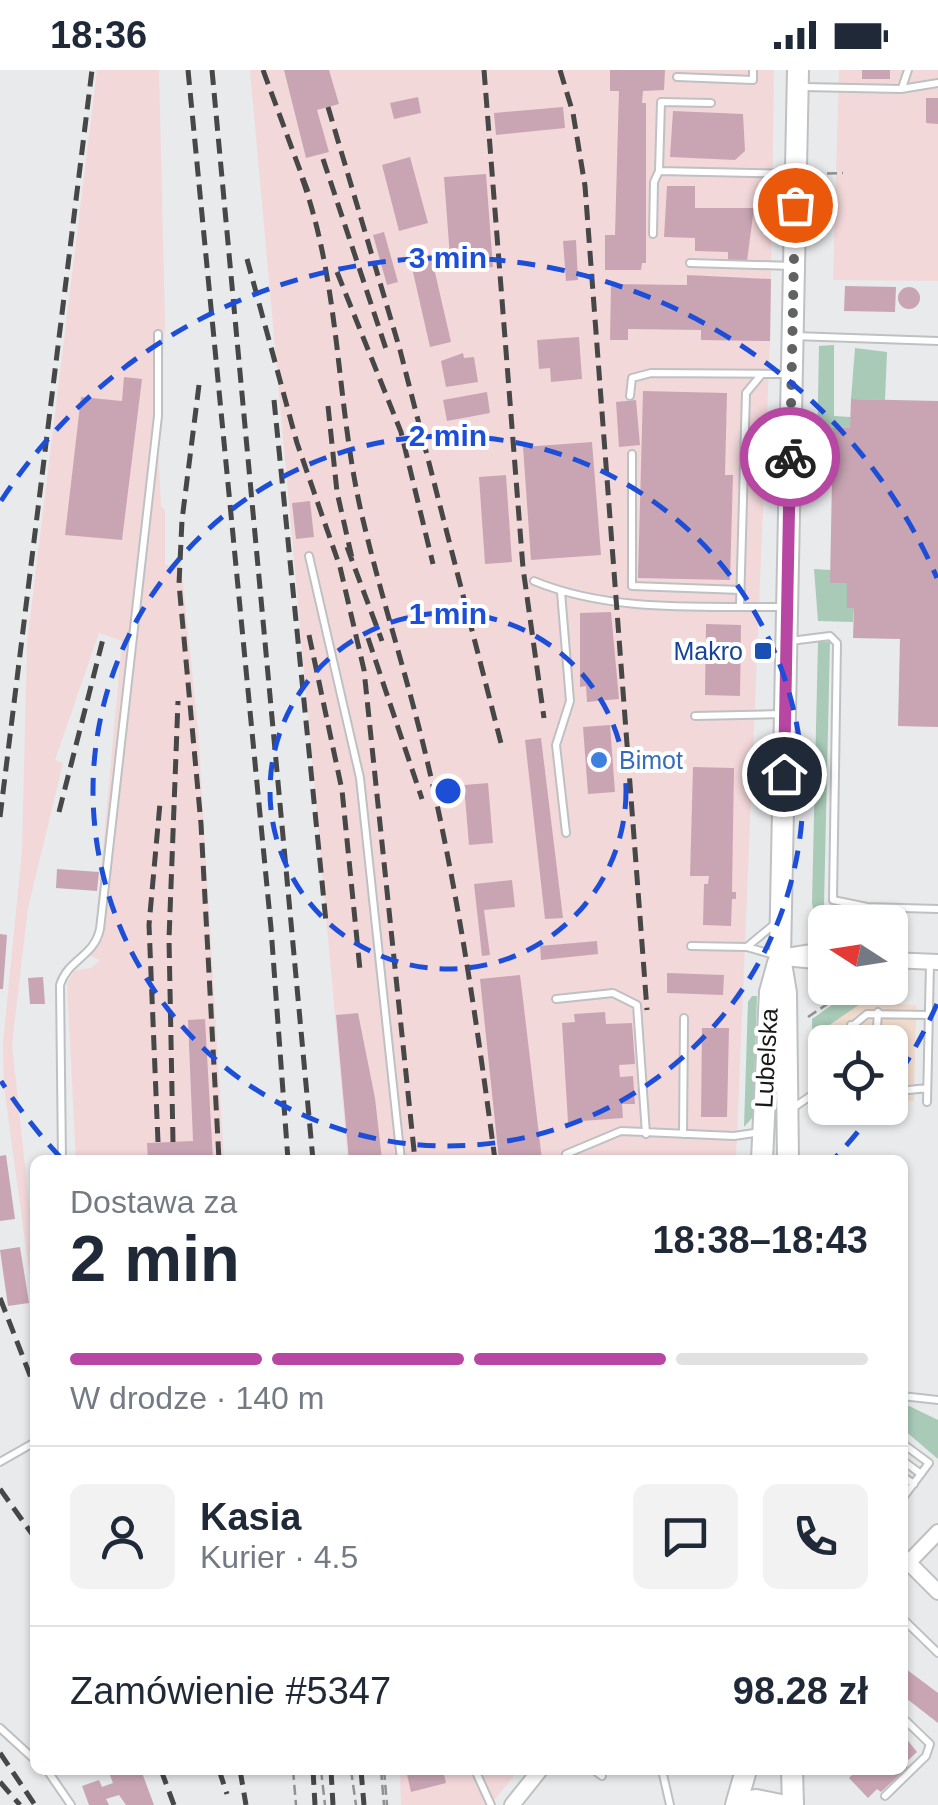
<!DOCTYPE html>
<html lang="pl">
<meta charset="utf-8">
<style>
:root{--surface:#fff;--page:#f2f2f3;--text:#1f2937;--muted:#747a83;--line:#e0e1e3;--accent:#b747a3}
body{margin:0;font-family:Arial,sans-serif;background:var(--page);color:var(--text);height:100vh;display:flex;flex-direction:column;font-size:38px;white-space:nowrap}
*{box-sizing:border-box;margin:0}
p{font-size:32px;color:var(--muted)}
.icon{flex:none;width:55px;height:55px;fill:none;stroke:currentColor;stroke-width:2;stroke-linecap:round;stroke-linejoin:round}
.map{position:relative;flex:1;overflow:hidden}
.sheet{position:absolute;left:30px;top:1085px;width:878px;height:620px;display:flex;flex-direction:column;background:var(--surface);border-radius:15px;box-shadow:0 2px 8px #0004}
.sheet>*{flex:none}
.needle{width:65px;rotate:282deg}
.fabs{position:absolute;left:808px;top:835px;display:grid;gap:20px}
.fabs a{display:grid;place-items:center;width:100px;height:100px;border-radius:15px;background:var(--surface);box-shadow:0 2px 8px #0004;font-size:50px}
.pin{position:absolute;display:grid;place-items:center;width:85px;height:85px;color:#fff;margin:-42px;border:5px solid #fff;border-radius:50%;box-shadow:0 2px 10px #0007}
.courier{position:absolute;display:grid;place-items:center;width:100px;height:100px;margin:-50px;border:8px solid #b747a3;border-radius:50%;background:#fff;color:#222;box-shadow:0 2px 12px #0007}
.overview em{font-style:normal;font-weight:700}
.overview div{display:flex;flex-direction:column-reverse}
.overview{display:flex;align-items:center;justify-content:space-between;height:170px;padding:0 40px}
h1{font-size:65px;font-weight:700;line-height:75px}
.bar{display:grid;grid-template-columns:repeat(4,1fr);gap:15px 10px;align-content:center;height:120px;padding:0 40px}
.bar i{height:12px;border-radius:8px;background:var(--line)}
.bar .current{background:var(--accent)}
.bar p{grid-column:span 4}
.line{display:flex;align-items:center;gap:25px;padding:0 40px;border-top:2px solid var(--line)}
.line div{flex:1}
.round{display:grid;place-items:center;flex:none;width:105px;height:105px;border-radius:15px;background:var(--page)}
.status{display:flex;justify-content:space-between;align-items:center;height:70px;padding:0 50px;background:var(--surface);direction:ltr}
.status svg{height:28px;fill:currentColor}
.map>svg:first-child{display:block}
.commercial{fill:#f0dbcd}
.industrial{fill:#f3d8da}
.green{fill:#a8cab7}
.building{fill:#c9a5b4}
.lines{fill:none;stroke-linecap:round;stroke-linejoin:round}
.lane-casing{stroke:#bec0c2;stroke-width:10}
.street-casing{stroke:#bec0c2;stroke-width:18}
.secondary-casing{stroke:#bec0c2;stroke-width:24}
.path{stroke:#8f9192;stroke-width:2.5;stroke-dasharray:10 5;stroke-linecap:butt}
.lane{stroke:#fff;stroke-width:6}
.street{stroke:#fff;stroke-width:14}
.secondary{stroke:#fff;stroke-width:20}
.rail{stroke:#474748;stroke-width:5;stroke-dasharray:15 8;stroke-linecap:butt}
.done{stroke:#616263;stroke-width:10;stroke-dasharray:0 18}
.route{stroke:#b747a3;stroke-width:12}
.ring{fill:none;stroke:#1d4ed8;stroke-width:5;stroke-dasharray:18 12}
.transit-dot{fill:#1a4fb4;stroke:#fff;stroke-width:4}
.shop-dot{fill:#3f7fe0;stroke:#fff;stroke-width:4}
.labels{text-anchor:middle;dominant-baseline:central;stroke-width:8;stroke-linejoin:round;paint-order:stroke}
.transit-label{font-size:25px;fill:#164399;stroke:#fff;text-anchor:end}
.shop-label{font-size:25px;fill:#366cbe;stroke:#fff;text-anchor:start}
.street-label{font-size:25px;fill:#181819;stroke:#fff}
.centre{fill:#1d4ed8;stroke:#fff;stroke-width:5}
.ring-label{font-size:30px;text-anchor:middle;font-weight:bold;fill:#1d4ed8;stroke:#fff;stroke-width:8;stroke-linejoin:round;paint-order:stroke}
</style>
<div class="status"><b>18:36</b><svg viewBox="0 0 49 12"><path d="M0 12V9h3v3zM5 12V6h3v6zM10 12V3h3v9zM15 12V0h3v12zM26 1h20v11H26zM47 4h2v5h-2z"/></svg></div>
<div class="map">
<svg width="938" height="1735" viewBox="0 0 938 1735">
<rect width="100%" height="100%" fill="#e8eaec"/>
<path class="commercial" d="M860,920H900V934L916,935L914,1031L890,1030V972H827V956L860,934Z"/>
<path class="industrial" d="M97,0H159L165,253L158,376L161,436L165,440V495H181L198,659L224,1090H76L67,914L74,901L91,898L100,890L82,882L95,867L122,571L99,563L55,690L63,693L28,838L12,974L35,1189V1244L4,1017L3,973L22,781L27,573Z
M250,0H774L770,271L736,1090H348Z
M839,0H938V211L833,210Z
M400,1700H519L490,1735H401Z"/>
<path class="green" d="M834,275V346L851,347L850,358L833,379H817L819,276Z
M855,278L887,282L885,330L851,329Z
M814,499L831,500V513H847V537L854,538L853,552L818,551Z
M818,571L830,572L824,835L836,852H825V860L817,859L812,833Z
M892,914L891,920H860V934L828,956L825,999L813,1015L812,949L856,918H890Z
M752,926H757L753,1047L744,1057L748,932Z
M903,1333L938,1350V1389L903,1359Z"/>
<path class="building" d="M284,0H329L339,34L317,40L329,82L306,88Z
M610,0H665L664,20L643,21L642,33H646V193H642L641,200H605V165H615L618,55L619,21H610Z
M862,0H890V9H862Z
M418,27L421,43L394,49L390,33Z
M926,28H938V54L926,53Z
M563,37L565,58L496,65L494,43Z
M673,41L743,44L745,81L735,90L670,87Z
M410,87L428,153L399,161L382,95Z
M486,104L493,197L451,201L444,107Z
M667,116H695V138H754L747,191H728V182L695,181V168L664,167Z
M384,162L398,212L387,215L373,165Z
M576,170L578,210L566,211L563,171Z
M431,185L451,272L430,277L410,189Z
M687,205L771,209L770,271L701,270V260L628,259V270H610L611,214L687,215Z
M845,216L896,217L895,242L844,241Z
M898 228a11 11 0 1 1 22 0a11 11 0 1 1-22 0Z
M579,267L582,309L551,312L550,298L539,299L537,270Z
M463,283L464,288L474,287L478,312L446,317L441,291Z
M124,307L142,309L122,470L65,465L81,327L122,331Z
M643,321L727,323L725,405H733L730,510L638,508Z
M487,322L490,343L447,351L443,330Z
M851,329L938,331V657L898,656L900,569L853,568L854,538H847V513H830L833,358H850Z
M636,330L640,375L619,377L616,332Z
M592,372L601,485L531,490L523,377Z
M506,405L512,492L485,494L479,407Z
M310,431L314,467L296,469L292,433Z
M611,542L619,629L587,632L586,616L580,617V543Z
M706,554L741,555L740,626L705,625Z
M610,655L615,722L588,724L583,657Z
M541,668L563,848L545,849L525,670Z
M693,697L734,698L732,822H736V829H732L731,856L703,855L704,814H708L709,806H690Z
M488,713L493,773L469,775L464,715Z
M57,799L99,802L97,821L56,818Z
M512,810L515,837L484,840L490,885L482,886L474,814Z
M0,864L7,865L3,919H0Z
M597,871L598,884L541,890L540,876Z
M667,903L724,905L723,925L667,923Z
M520,905L522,921L542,1090H499L480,909Z
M43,907L45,934H30L28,908Z
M605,942L606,954L632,953L635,994L619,995L620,1007L633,1006L635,1034H622L623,1048L568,1052L562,953L575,952L574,944Z
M358,943L375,1028L382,1090H349L336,945Z
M205,949L213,1090H148L147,1073L193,1071L188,950Z
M702,958H729L727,1047H701Z
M883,962H899V1002H890V972H883Z
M6,1085L15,1149L0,1151V1086Z
M20,1177L29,1233L8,1236L0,1180Z
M902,1596L938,1623V1653L902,1625Z
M905,1667L917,1682L905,1693L908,1697L881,1722L877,1719L868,1728L849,1708L857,1700H902Z
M108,1700H141L154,1735H126L119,1725L106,1729L109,1735H89L82,1716L99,1710L102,1717L113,1713Z
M406,1700H443L446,1713L411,1722Z"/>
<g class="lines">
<g class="lane-casing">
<path id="lane" d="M677,7L753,10V0
M804,17L901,19L938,13
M902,18L908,0
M711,33L661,32L659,101L794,104
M653,164L654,112L659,101
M690,193L793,196
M794,266L938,271
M630,326L632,308L651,303L787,304
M632,384V516L741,520
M309,486L360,708L401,1090
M534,511C611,543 704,536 785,537
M561,522L570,631L556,675L566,763
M740,536L746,323L761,305
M790,571L830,566L837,573L833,830L867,837L938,839
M695,646L783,644
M691,876L747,877L778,886
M748,876L777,852
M556,929L613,923L637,935L646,1064
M833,972L867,944L929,945
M851,972V955
M876,972L878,942
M890,1022L927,1018
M927,1032L930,893
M790,1040L825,1016
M683,1064L684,948
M566,1084L621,1061L734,1066L761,1062
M62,1090L60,915C68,889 94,887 100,859L158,346V264
M902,1326L938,1330
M902,1373L929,1393L902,1429
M902,1390L921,1404
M0,1392L35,1372
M902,1406L914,1414
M902,1548L938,1583
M0,1658L35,1690
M47,1700L71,1735
M475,1700L491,1735
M594,1700L602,1706
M662,1700L670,1735
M885,1726L926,1686L930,1674L902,1647"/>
</g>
<g class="street-casing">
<path id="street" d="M780,887L825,880
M785,888L825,892
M890,890L938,892
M902,1486L938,1522
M910,1491L938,1462
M512,1735L540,1700"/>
</g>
<g class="secondary-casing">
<path id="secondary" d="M762,1090L770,922L778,893
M788,1090L786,923L780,887L798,0
M792,1700L793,1735
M736,1735L746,1700
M737,1735L756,1730L781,1735"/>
</g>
<path class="path" d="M812,104L843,103
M808,947L851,918
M293,1700L296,1735
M321,1700L325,1735
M351,1700L356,1735
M381,1700L384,1735
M384,1700L387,1735"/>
<use href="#lane" class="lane"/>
<use href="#street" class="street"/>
<use href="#secondary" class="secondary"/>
<path class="rail" d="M188,0L271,858L288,1090
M212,0L313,1090
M263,0L308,122
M484,0L523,498L544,648
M560,0L573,43L585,116L647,940
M328,37L400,280L502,677
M323,89L386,279
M302,108C340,214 336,328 360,437C379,521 406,602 426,686C458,820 477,954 495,1090
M247,189L297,373L340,497L364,600L415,1090
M337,202L401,362L433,494
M199,315L182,450L179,514L201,754L219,1090
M274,330L326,852
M328,336L337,422L352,488
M347,477L382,571
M309,565L342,720L360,900
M368,568L422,729
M59,742L104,565
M0,747L92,0
M158,1072L149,855L160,733
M173,1072L169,869L178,631
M0,1228L35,1318
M0,1419L35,1468
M0,1683L35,1735
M161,1700L174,1735
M219,1700L227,1724
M240,1700L246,1735
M313,1700L315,1735
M331,1700L333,1735
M361,1700L364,1735
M0,1712L20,1735"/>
</g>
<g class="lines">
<path class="done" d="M790,387L795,135"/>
<path class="route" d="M784,704L790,387"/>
</g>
<g class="ring">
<circle cx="448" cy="721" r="178"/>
<circle cx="448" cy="721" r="355"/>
<path d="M937 934A533 533 0 0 1 892 1015M876 1038A533 533 0 0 1 835 1088M61 1088A533 533 0 0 1 1 1011M1 431A533 533 0 0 1 937 508"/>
</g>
<rect class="transit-dot" x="753" y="571" width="20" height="20" rx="5"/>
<circle class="shop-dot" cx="599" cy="690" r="10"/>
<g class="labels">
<g class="transit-label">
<text x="743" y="581">Makro</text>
</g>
<g class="shop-label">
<text x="619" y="690">Bimot</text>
</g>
<g class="street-label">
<text transform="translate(766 988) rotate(-87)">Lubelska</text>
</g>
</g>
<circle cx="448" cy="721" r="15" class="centre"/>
<g class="ring-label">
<text x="448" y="198">3 min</text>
<text x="448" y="376">2 min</text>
<text x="448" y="554">1 min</text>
</g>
</svg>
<div class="fabs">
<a><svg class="needle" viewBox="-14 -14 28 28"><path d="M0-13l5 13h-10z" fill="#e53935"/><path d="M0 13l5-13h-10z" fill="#747a83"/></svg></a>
<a><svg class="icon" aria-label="locate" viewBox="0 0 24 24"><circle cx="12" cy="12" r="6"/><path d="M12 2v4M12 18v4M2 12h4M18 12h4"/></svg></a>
</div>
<div class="pin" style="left:795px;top:135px;background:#ea580c"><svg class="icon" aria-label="bag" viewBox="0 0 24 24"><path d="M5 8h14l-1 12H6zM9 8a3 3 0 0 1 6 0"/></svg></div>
<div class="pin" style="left:784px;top:704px;background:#1f2937"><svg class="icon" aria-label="home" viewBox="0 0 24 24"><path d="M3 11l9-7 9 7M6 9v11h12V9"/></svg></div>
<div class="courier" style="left:790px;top:387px"><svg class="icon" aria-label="bike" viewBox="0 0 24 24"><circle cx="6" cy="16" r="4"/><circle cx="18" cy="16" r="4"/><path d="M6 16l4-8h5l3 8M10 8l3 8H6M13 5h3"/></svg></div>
<section class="sheet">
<div class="overview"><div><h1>2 min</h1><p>Dostawa za</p></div><em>18:38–18:43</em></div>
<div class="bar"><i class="current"></i><i class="current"></i><i class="current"></i><i></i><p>W drodze · 140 m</p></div>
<div class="line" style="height:180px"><a class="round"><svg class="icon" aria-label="person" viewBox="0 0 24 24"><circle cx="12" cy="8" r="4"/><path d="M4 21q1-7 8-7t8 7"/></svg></a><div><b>Kasia</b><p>Kurier · 4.5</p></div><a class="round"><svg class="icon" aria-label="chat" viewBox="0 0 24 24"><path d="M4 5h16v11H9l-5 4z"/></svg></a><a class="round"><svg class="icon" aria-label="phone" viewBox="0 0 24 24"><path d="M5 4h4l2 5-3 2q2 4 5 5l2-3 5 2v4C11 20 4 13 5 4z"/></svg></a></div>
<div class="line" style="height:130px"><div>Zamówienie #5347</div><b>98.28 zł</b></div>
</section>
</div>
